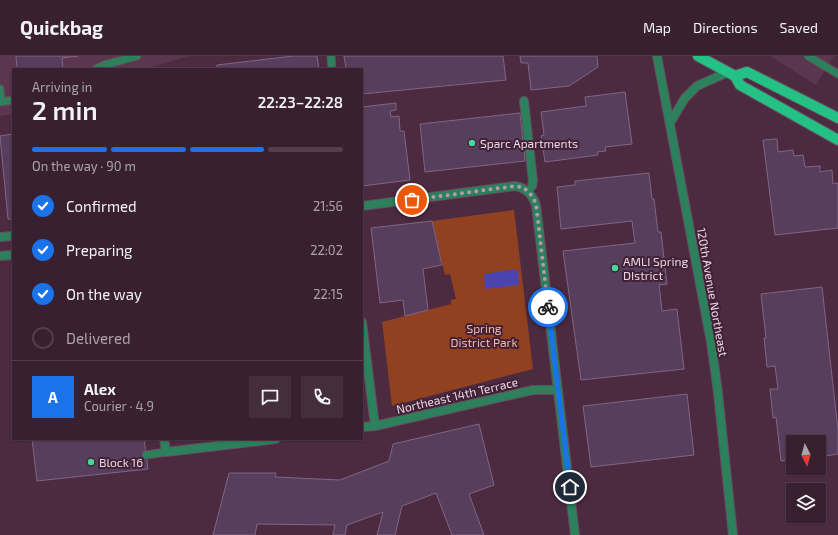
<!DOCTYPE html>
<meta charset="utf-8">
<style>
:root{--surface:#392031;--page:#442d3d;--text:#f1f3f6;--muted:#aba3ab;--line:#533e4d;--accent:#1a73e8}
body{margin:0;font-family:"Exo 2",sans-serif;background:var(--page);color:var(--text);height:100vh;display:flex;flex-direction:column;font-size:15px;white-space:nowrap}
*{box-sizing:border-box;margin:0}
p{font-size:13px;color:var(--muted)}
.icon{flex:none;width:22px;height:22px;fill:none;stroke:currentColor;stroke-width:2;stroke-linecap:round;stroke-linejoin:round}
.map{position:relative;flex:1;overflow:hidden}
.details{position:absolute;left:12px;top:12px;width:351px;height:372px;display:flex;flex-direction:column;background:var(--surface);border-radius:0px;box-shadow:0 1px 3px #0004,0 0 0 1px var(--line)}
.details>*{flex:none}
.needle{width:26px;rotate:174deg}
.tools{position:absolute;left:786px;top:379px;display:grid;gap:8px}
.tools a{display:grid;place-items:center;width:40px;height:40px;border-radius:0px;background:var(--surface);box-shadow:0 1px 3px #0004,0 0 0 1px var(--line);font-size:20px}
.pin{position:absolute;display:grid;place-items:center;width:34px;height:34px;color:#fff;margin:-17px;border:2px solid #fff;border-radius:50%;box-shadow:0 1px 4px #0007}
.courier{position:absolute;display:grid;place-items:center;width:40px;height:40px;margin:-20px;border:3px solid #1a73e8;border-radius:50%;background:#fff;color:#222;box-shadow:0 1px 5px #0007}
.headline em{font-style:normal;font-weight:600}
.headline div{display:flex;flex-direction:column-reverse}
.headline{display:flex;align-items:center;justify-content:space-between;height:68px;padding:0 20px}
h1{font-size:26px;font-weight:600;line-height:30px}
.bar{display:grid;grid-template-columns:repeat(4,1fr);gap:6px 4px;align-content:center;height:48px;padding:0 20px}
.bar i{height:5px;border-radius:3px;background:var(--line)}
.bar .active{background:var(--accent)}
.bar p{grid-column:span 4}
.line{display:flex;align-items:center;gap:10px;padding:0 20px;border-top:1px solid var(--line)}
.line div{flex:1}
.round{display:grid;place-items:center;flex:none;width:42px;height:42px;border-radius:0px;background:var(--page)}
ol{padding:0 20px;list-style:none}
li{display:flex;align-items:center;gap:12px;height:44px}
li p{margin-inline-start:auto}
li .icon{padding:4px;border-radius:50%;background:var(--accent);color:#fff;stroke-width:4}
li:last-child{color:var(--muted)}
li i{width:22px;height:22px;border:2px solid var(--line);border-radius:50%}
header{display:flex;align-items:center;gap:24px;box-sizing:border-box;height:56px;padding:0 20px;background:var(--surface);border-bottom:1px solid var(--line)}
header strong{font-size:19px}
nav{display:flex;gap:22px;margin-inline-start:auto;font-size:14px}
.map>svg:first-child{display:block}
.built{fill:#5b364e}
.green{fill:#914020}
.water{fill:#4b43ae}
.building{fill:#573e5c;stroke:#806585}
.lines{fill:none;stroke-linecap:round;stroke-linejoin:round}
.service-casing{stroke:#694a5e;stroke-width:9}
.pedestrian-casing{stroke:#694a5e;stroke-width:10}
.minor-casing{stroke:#694a5e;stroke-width:10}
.tertiary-casing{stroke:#694a5e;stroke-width:10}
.primary-casing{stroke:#694a5e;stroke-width:12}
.service{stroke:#2c815c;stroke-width:7}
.pedestrian{stroke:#2c815c;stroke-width:8}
.minor{stroke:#2c815c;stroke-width:8}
.tertiary{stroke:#2c815c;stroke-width:8}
.primary{stroke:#24c185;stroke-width:10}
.done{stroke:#b49bab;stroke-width:4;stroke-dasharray:0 7.2}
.route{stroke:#1a73e8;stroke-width:5}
.poi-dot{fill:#4ed399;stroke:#412136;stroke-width:1.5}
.labels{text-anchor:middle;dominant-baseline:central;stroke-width:4;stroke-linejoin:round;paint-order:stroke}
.poi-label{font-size:12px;fill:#ecd7e4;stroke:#412136;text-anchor:start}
.street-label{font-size:12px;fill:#ecd7e4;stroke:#412136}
.park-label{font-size:12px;fill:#f6b9a3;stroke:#412136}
</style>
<header>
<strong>Quickbag</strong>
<nav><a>Map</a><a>Directions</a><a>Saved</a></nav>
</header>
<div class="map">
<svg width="838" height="479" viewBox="0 0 838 479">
<rect width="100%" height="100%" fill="#4c2b41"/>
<path class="built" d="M0,0H189L145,13H13V58L0,60Z
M770,0H834L816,29Z"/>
<path class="green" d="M514,154L533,313L392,350L382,266L451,248V244L456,243L450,218L445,219L432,165Z"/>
<path class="water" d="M509,214H518L519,229L485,233L484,218Z"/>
<path class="building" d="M16,0H78L62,2L63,13H17Z
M293,0H317L319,13H217V9Z
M344,0H503L506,24L362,38V13H346Z
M520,0H597L598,11L569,30L531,34L528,7H521Z
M625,36L632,88L605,91L606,95L597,96L598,99L545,106L541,80L544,79L541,56L586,50L585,41Z
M396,47V54L390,55L391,61L399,60L400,75H404L410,124L362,130V51Z
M520,57L525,105L425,116L420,68Z
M13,78V163H8L0,80Z
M777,83L778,96L793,94L794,100L803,99L805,111L820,110V116L832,114L833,128L838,127V172L775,179L763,84Z
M649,117L652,143H654L658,176H661L667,228L659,229L662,255L677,253L684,313L581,324L563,195L635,187L632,165L561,173L557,131L575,129V125Z
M432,165L442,209L423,213L428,254L405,260L403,244L380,247L371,172Z
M822,231L838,374V398L819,401V386H793V404L781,405L776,361L773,362L770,333H778L775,310L767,311L764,282H766L761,238Z
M687,338L694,399L591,411L583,350Z
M479,368L494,429L469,438L484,479H452L436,437L402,450L395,479H377L383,456L347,469L345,479H333L335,469L257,468L255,479H213L229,417H276L275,421L340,424L389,405L393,388Z
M32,383H144L148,413L37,425Z"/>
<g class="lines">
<g class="service-casing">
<path id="service" d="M331,0L332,13
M808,0L838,18
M96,13L104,9L137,0
M0,33L1,46
M0,46L13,44
M146,399L166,396"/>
</g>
<g class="pedestrian-casing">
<path id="pedestrian" d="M524,45L533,125L532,130"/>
</g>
<g class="minor-casing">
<path id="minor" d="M362,150L515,130C526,132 532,138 536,149L575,479
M0,181L13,180
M0,200L13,199
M362,266L375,370
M362,371L375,370L533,334H558
M164,383L166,396L276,383"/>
</g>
<g class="tertiary-casing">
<path id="tertiary" d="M657,0L711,286L718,337L733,479
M670,67L685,42L697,30L728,16"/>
</g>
<g class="primary-casing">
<path id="primary" d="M698,0L735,20L740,29L838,84
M735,20L747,16L838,62"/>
</g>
<use href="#service" class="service"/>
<use href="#pedestrian" class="pedestrian"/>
<use href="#minor" class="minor"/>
<use href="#tertiary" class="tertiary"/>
<use href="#primary" class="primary"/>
</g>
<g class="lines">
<path class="done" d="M412,144L515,130C526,131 532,138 536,148L548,251"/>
<path class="route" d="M548,251L570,431"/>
</g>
<g class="poi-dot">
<circle cx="472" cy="87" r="4"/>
<circle cx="615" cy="212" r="4"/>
<circle cx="91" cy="406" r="4"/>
</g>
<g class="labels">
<g class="poi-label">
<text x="480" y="87">Sparc Apartments</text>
<text x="623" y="205">AMLI Spring<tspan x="623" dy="14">DIstrict</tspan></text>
<text x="99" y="406">Block 16</text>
</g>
<g class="street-label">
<text transform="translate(713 236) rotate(80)">120th Avenue Northeast</text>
<text transform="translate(457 339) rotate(-13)">Northeast 14th Terrace</text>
</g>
<g class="park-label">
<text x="484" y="272">Spring<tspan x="484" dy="14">District Park</tspan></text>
</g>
</g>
</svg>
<div class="tools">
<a><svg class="needle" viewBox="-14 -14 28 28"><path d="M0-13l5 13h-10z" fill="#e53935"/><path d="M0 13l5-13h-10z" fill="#aba3ab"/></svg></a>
<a><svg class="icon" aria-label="layers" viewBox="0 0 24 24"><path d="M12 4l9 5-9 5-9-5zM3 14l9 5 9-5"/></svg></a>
</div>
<div class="pin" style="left:412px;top:144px;background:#ea580c"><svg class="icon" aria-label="bag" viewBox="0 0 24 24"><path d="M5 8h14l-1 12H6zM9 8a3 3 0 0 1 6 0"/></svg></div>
<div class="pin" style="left:570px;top:431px;background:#1f2937"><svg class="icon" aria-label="home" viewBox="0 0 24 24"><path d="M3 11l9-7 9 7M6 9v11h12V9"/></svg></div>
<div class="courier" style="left:548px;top:251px"><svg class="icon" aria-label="bike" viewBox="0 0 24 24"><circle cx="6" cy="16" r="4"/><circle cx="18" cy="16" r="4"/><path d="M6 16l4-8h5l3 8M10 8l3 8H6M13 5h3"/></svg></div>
<section class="details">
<div class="headline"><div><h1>2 min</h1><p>Arriving in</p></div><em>22:23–22:28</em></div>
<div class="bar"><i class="active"></i><i class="active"></i><i class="active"></i><i></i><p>On the way · 90 m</p></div>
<ol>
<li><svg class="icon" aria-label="check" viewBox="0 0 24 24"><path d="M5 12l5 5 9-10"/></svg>Confirmed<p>21:56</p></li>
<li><svg class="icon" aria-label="check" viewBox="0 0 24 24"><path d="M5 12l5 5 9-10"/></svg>Preparing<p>22:02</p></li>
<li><svg class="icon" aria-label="check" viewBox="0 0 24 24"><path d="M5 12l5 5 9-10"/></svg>On the way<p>22:15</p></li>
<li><i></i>Delivered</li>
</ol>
<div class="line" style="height:72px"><b class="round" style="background:var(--accent);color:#fff">A</b><div><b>Alex</b><p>Courier · 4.9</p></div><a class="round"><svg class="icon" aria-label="chat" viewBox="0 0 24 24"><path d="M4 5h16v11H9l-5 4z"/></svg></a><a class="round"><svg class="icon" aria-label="phone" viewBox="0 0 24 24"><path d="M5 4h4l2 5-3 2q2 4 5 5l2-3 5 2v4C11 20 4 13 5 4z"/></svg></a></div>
</section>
</div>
